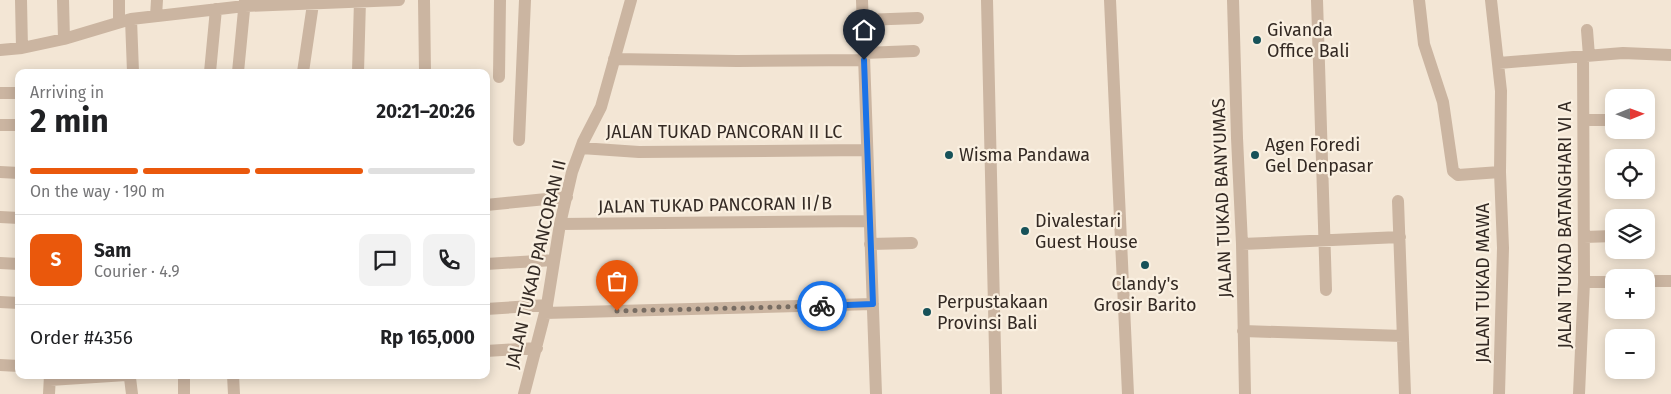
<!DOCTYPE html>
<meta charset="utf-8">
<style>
:root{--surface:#fff;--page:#f2f2f2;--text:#202124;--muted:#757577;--line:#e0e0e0;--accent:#ea580c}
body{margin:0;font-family:"Fira Sans",sans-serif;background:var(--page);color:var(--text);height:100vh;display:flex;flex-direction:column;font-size:19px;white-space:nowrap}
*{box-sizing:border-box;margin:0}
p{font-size:16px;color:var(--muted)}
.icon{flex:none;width:28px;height:28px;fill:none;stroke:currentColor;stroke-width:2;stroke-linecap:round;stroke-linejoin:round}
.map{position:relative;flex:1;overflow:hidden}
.details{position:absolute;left:15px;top:69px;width:475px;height:310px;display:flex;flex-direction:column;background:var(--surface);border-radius:10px;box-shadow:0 2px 12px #0003}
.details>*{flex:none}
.needle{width:32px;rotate:89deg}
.controls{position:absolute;left:1605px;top:89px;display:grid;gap:10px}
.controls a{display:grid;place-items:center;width:50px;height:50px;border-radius:10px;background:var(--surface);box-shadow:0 2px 12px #0003;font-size:25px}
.pin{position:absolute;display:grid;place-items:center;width:42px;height:42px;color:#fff;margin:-51px -21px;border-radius:50% 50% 50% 0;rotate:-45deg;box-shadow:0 0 5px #0007}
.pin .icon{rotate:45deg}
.courier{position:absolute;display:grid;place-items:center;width:50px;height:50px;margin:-25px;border:4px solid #1a73e8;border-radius:50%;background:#fff;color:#222;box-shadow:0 1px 6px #0007}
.overview em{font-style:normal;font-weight:700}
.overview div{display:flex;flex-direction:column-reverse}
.overview{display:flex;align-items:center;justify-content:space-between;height:85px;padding:0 15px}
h1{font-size:32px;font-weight:700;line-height:38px}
.bar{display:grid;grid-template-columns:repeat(4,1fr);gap:8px 5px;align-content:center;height:60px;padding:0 15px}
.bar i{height:6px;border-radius:4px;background:var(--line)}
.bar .active{background:var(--accent)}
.bar p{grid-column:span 4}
.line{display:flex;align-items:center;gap:12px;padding:0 15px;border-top:1px solid var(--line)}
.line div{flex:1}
.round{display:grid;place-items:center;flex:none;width:52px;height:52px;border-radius:10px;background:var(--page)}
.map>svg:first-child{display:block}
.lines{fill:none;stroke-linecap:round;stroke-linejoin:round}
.minor{stroke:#cbb5a1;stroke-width:12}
.done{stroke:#776c62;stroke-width:5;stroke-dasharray:0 9}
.route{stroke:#1a73e8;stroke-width:6}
.poi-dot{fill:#175259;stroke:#faf0e1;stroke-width:2}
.labels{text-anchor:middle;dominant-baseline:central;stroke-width:4.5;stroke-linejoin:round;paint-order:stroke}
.poi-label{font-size:18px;fill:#342a24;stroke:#faf0e1;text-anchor:start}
.street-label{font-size:18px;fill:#342a24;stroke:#faf0e1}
</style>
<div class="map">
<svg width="1671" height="394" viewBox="0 0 1671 394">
<rect width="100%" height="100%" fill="#f3e6d5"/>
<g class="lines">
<path class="minor" d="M21,0L22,48
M63,0L64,39
M424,0L425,72
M862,0L876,394
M987,0L996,394
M1110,0L1128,394
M1233,0L1237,138L1242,244L1245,394
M1317,0L1326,290
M1419,0L1424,44L1443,102L1453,171L1458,175L1500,172
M1491,0L1501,91L1500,172L1503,248L1499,394
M156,16L157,0
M131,19L133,72
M863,20L918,18
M119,22V0
M1587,30L1589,56
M0,50L22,48L64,39L131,19L245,6L399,0
M864,53L914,51
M614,59L737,61L863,60
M1499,63L1623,53L1671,55
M210,72L216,9
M238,72L245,0
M303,72L313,4
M358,72L360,0
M499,77L500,0
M0,93H19
M1584,120H1614
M0,125H19
M519,140L525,0
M581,148L639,152L867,150
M0,172L19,173
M1398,201L1405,394
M486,205L567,197
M0,217L19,218
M560,224L869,221
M1584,237L1614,236
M870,244L912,243
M1242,244L1400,237
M0,263L19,264
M486,264L554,260
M1646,281H1671
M1584,282H1614
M0,302L19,303
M486,309L547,305
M545,313L873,304
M1243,331L1403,336
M486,351L537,348
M0,365L19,366
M184,375V394
M233,375L234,394
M50,380L126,375L130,378L132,394
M49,394L50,375
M524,394L547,305L560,224L572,172L583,142L601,107L631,0
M1579,394L1584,282L1583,57"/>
</g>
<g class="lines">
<path class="done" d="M617,311L822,306"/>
<path class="route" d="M822,306L873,304L864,60"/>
</g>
<g class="poi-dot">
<circle cx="1257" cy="40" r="5"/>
<circle cx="949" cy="155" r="5"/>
<circle cx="1255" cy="155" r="5"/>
<circle cx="1025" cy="231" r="5"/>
<circle cx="1145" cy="265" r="5"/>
<circle cx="927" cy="312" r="5"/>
</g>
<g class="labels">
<g class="poi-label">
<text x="1267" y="30">Givanda<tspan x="1267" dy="21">Office Bali</tspan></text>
<text x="1265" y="145">Agen Foredi<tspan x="1265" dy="21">Gel Denpasar</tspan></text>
<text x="959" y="155">Wisma Pandawa</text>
<text x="1035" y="221">Divalestari<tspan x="1035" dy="21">Guest House</tspan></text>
<text x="1145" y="284" text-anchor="middle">Clandy's<tspan x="1145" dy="21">Grosir Barito</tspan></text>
<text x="937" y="302">Perpustakaan<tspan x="937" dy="21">Provinsi Bali</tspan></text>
</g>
<g class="street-label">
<text x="724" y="132">JALAN TUKAD PANCORAN II LC</text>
<text transform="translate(1222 198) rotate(-92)">JALAN TUKAD BANYUMAS</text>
<text transform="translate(715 205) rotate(-1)">JALAN TUKAD PANCORAN II/B</text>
<text transform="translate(1565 225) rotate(-90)">JALAN TUKAD BATANGHARI VI A</text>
<text transform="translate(536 264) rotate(-77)">JALAN TUKAD PANCORAN II</text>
<text transform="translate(1483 283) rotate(-90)">JALAN TUKAD MAWA</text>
</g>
</g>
</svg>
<div class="controls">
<a><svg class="needle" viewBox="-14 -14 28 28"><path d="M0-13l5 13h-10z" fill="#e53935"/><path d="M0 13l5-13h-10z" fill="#757577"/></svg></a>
<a><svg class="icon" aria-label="locate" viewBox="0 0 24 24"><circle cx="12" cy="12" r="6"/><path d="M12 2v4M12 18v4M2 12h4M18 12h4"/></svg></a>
<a><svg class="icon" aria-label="layers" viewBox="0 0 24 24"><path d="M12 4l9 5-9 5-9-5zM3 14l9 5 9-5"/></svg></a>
<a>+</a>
<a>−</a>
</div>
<div class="pin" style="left:617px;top:311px;background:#ea580c"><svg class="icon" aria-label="bag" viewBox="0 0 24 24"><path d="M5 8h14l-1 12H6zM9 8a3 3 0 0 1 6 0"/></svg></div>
<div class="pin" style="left:864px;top:60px;background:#1f2937"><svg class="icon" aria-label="home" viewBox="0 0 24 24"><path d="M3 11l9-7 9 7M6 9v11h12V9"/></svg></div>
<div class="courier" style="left:822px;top:306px"><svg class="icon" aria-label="bike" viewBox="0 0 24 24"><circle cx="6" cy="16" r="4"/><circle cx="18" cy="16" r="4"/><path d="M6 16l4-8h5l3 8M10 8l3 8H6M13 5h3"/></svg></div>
<section class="details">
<div class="overview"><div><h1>2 min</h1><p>Arriving in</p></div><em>20:21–20:26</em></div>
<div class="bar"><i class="active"></i><i class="active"></i><i class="active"></i><i></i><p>On the way · 190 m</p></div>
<div class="line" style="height:90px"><b class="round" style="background:var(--accent);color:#fff">S</b><div><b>Sam</b><p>Courier · 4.9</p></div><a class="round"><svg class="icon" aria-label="chat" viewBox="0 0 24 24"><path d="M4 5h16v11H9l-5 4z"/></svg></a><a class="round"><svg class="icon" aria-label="phone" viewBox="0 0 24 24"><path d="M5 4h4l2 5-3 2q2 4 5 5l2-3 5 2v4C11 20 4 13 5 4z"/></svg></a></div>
<div class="line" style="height:65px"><div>Order #4356</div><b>Rp 165,000</b></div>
</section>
</div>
